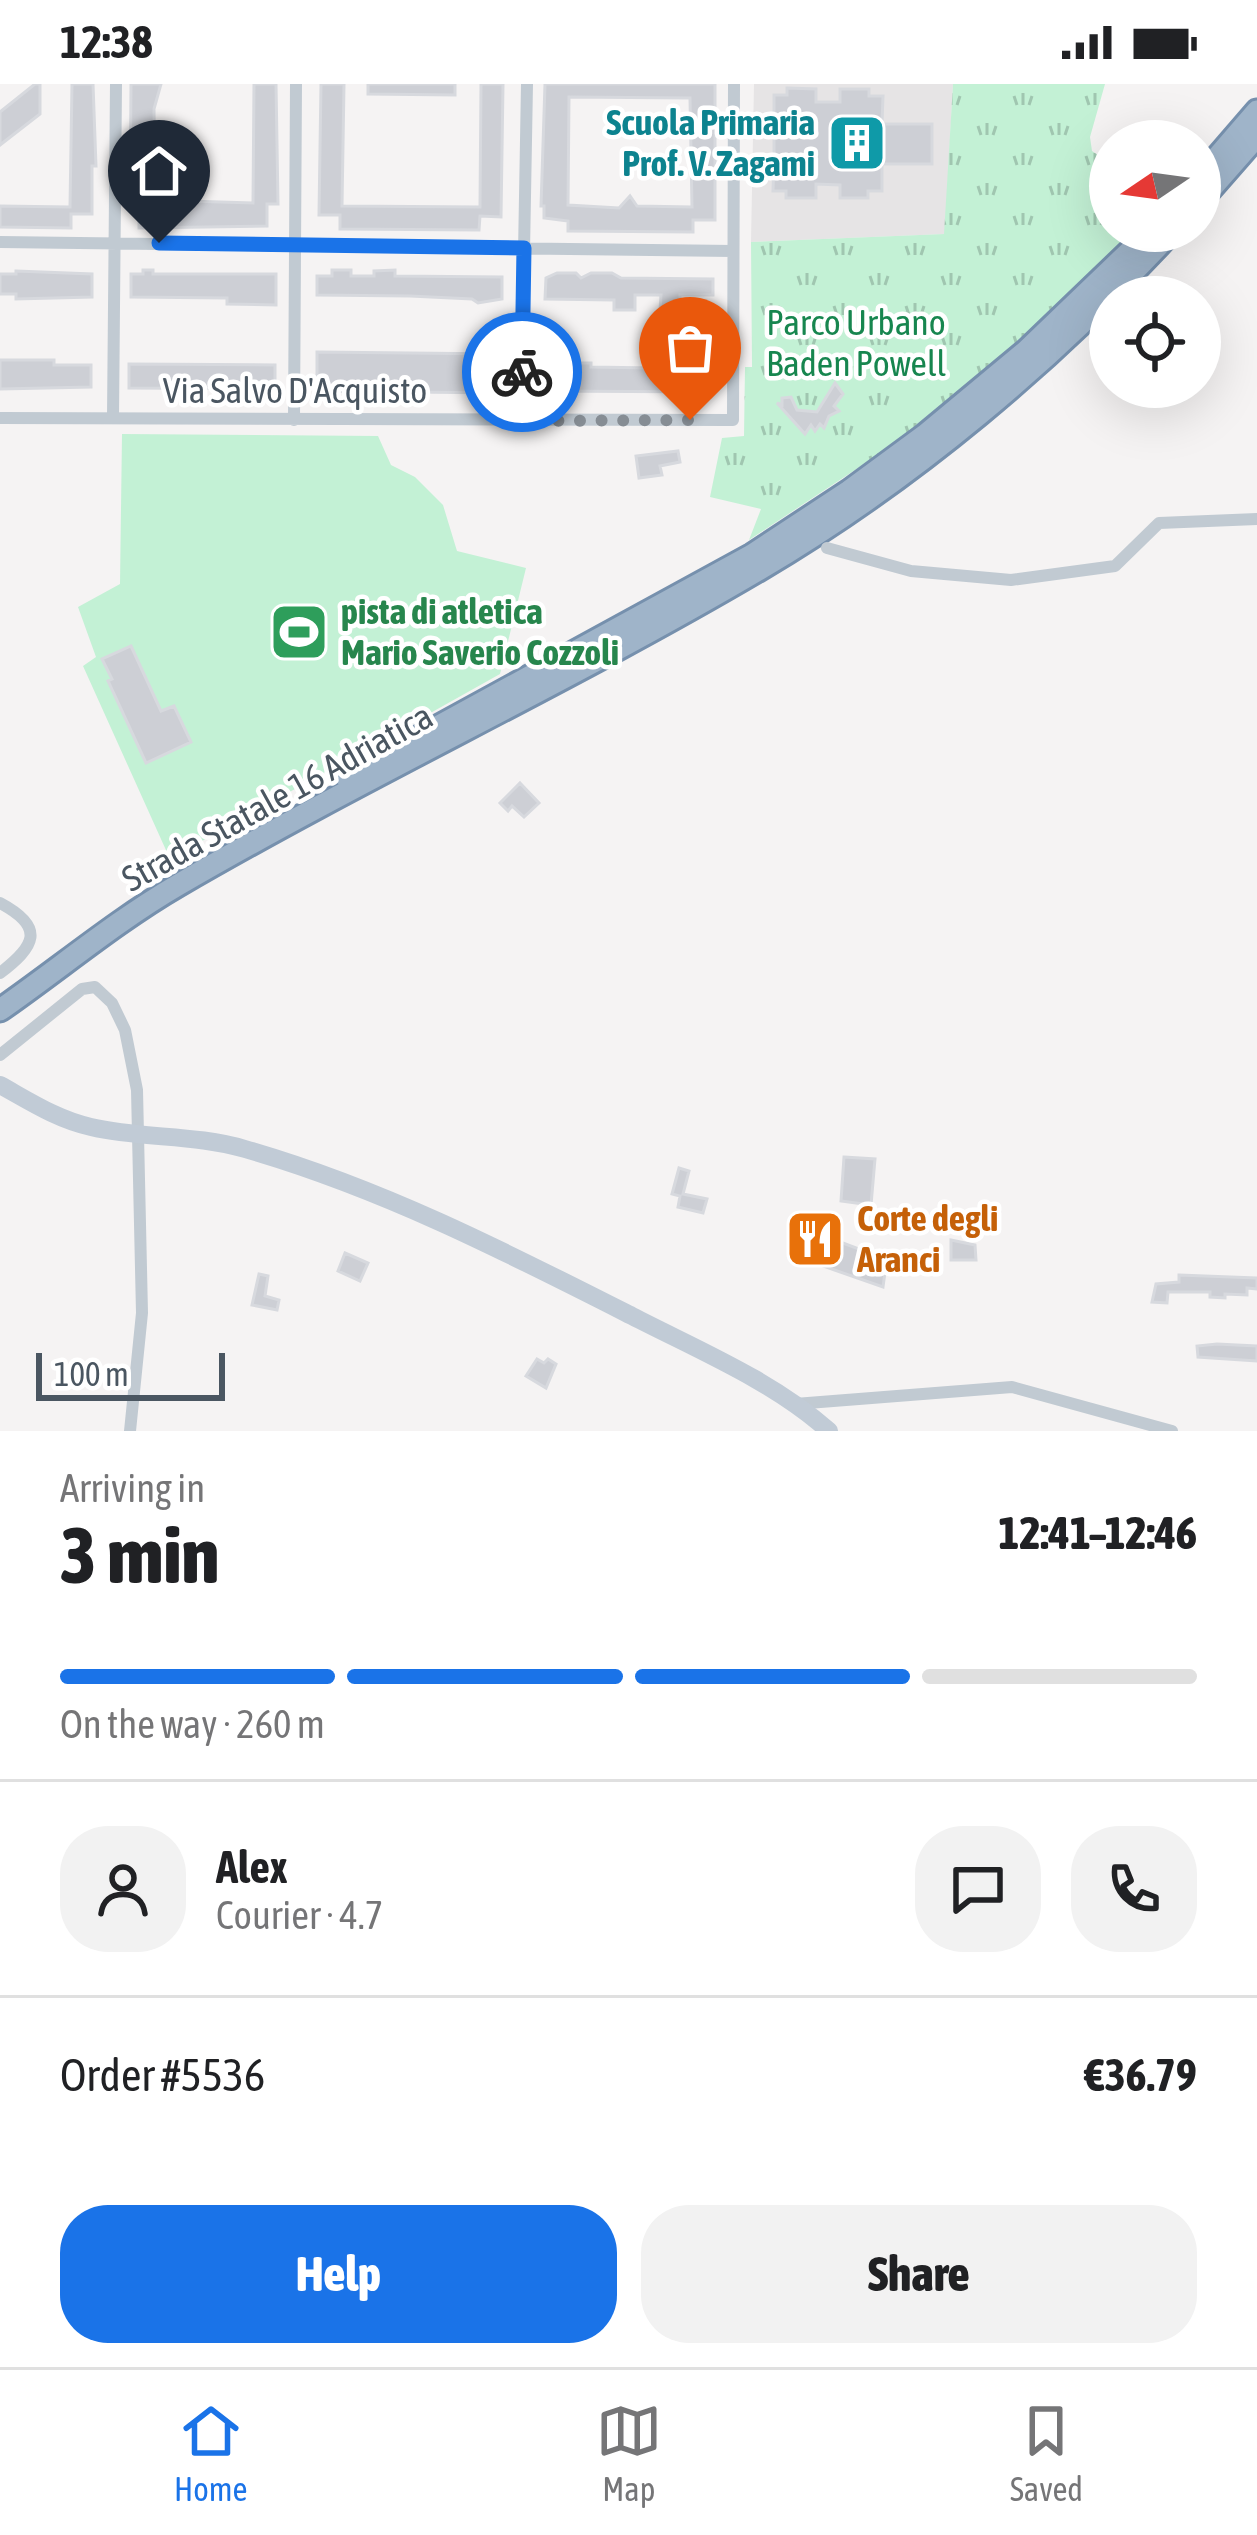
<!DOCTYPE html>
<meta charset="utf-8">
<style>
:root{--surface:#fff;--page:#f2f2f2;--text:#202124;--muted:#757577;--line:#e0e0e0;--accent:#1a73e8}
body{margin:0;font-family:"Asap Condensed",sans-serif;background:var(--page);color:var(--text);height:100vh;display:flex;flex-direction:column;font-size:45px;white-space:nowrap}
*{box-sizing:border-box;margin:0}
p{font-size:39px;color:var(--muted)}
.icon{flex:none;width:66px;height:66px;fill:none;stroke:currentColor;stroke-width:2;stroke-linecap:round;stroke-linejoin:round}
.map{position:relative;height:1347px;overflow:hidden}
.panel{display:flex;flex-direction:column;background:var(--surface);flex:1}
.panel>*{flex:none}
.needle{width:78px;rotate:257deg}
.controls{position:absolute;left:1089px;top:36px;display:grid;gap:24px}
.controls a{display:grid;place-items:center;width:132px;height:132px;border-radius:50%;background:var(--surface);box-shadow:0 12px 48px #0002;font-size:60px}
.scale{position:absolute;left:36px;bottom:30px;width:189px;box-sizing:border-box;padding-left:12px;border:6px solid #4a5661;border-top:0;font-size:33px;line-height:42px;white-space:nowrap;color:#4a5661;-webkit-text-stroke:9px #fff;paint-order:stroke}
.pin{position:absolute;display:grid;place-items:center;width:102px;height:102px;color:#fff;margin:-123px -51px;border-radius:50% 50% 50% 0;rotate:-45deg;box-shadow:0 0 12px #0007}
.pin .icon{rotate:45deg}
.courier{position:absolute;display:grid;place-items:center;width:120px;height:120px;margin:-60px;border:9px solid #1a73e8;border-radius:50%;background:#fff;color:#222;box-shadow:0 3px 15px #0007}
.overview em{font-style:normal;font-weight:800}
.overview div{display:flex;flex-direction:column-reverse}
.overview{display:flex;align-items:center;justify-content:space-between;height:204px;padding:0 60px}
h1{font-size:78px;font-weight:800;line-height:90px}
.bar{display:grid;grid-template-columns:repeat(4,1fr);gap:18px 12px;align-content:center;height:144px;padding:0 60px}
.bar i{height:15px;border-radius:9px;background:var(--line)}
.bar .active{background:var(--accent)}
.bar p{grid-column:span 4}
.line{display:flex;align-items:center;gap:30px;padding:0 60px;border-top:3px solid var(--line)}
.line div{flex:1}
.round{display:grid;place-items:center;flex:none;width:126px;height:126px;border-radius:48px;background:var(--page)}
.action{display:flex;gap:24px;margin-top:auto;padding:24px 60px}
.action a{flex:1;height:138px;border-radius:48px;background:var(--accent);color:#fff;font-size:48px;font-weight:800;line-height:138px;text-align:center}
.action a+a{background:var(--page);color:var(--text)}
.status{display:flex;justify-content:space-between;align-items:center;height:84px;padding:0 60px;background:var(--surface);direction:ltr}
.status svg{height:33px;fill:currentColor}
.tab-bar{display:flex;justify-content:space-around;align-items:center;height:168px;border-top:3px solid var(--line);background:var(--surface);font-size:33px;color:var(--muted)}
.tab-bar a{display:grid;justify-items:center;gap:6px}
.tab-bar .active{color:var(--accent)}
.map>svg:first-child{display:block}
.education{fill:#e6e4e5}
.grass{fill:#c3f1d5}
.park{fill:url(#park-tufts)}
.building{fill:#cdcfd5;stroke:#d7d9de;stroke-width:3;fill-rule:evenodd}
.lines{fill:none;stroke-linecap:round;stroke-linejoin:round}
.trunk-casing{stroke:#7690ad;stroke-width:27}
.minor{stroke:#c1cad2;stroke-width:12}
.secondary{stroke:#c1cbd6;stroke-width:18}
.trunk{stroke:#9fb4c9;stroke-width:21}
.done{stroke:#868d94;stroke-width:12;stroke-dasharray:0 21.6}
.route{stroke:#1a73e8;stroke-width:15}
.labels{text-anchor:middle;dominant-baseline:central;stroke-width:9;stroke-linejoin:round;paint-order:stroke}
.culture-label{font-size:36px;font-weight:bold;fill:#0d838f;stroke:#fff;text-anchor:end}
.park-label{font-size:36px;fill:#17864f;stroke:#fff}
.street-label{font-size:36px;fill:#4a5661;stroke:#fff}
.leisure-label{font-size:36px;font-weight:bold;fill:#27864d;stroke:#fff;text-anchor:start}
.food-label{font-size:36px;font-weight:bold;fill:#c56008;stroke:#fff;text-anchor:start}
</style>
<div class="status"><b>12:38</b><svg viewBox="0 0 49 12"><path d="M0 12V9h3v3zM5 12V6h3v6zM10 12V3h3v9zM15 12V0h3v12zM26 1h20v11H26zM47 4h2v5h-2z"/></svg></div>
<div class="map">
<svg width="1257" height="1347" viewBox="0 0 1257 1347">
<defs>
<pattern id="park-tufts" width="24" height="20" patternUnits="userSpaceOnUse" patternTransform="scale(3)"><rect width="24" height="20" fill="#c3f1d5"/><path d="M3 7l-1-3M5 7V3M7 7l1-3M15 17l-1-3M17 17v-4M19 17l1-3" fill="none" stroke="#a0c6b0"/></pattern>
</defs>
<rect width="100%" height="100%" fill="#f5f3f3"/>
<path class="education" d="M754,0H953L945,150L751,158Z"/>
<path class="grass" d="M122,350L378,352L391,381L415,393L443,421L457,467L526,484L500,590L170,775L83,582L96,573L78,523L120,500Z"/>
<path class="park" d="M953,0H1105L1090,53L1092,67L1110,79V147H1133L1067,215L911,349L749,456L761,425L710,413L722,354L744,352L745,283H752L751,158L944,150Z"/>
<path class="building" d="M35,0H40V30L0,61V28Z
M72,0H93L96,82H92V130H71V144L0,143V122L70,123Z
M131,0H161L154,25L155,116L253,119L254,0H276L278,120H267V142L139,144V120H130Z
M321,0H344L342,122L480,123L481,0H503L501,133L480,132L479,146L340,145V131H319Z
M368,0H455V11L368,10Z
M545,0H715V136H693V148L568,147V137L544,134V122H541ZM569,13L690,14L692,123L637,122L630,112L619,124L568,121Z
M787,4L816,5V18H840V5H869V12H883L882,40H932V80H882V107H868V114H840V101L816,100V114H786V107H773L774,77V11H787Z
M143,186H153V190H276V221L227,220V214L131,213V190H143Z
M332,186H351V192H374V187L395,186V192L502,193V215L478,219L472,215L410,212L317,211V192H332Z
M16,187L92,190V213L16,215V210H0V190H16Z
M557,189H576L581,194L591,189H612L621,194L713,195V211H680V227L660,226L661,211H635V226H614V216L545,215L546,194Z
M317,268L502,270V309L317,307Z
M0,276H54V281H91V303L0,305Z
M576,279H591V283L714,285V308L545,307L546,282L576,283Z
M129,280L275,281V305L129,304Z
M835,299L843,310L834,322L839,327L829,332L824,344L820,340L815,347L811,341L805,350L777,319L782,321V314L791,313L797,326L817,328Z
M678,367L680,378L660,382L662,391L639,394L636,372Z
M131,562L161,627L174,622L191,658L146,679L108,597L112,595L102,575Z
M520,699L539,719L524,733L512,722L508,727L500,719Z
M844,1073L875,1075L871,1121L841,1117Z
M679,1084L689,1087L683,1110L707,1115L703,1129L678,1123L680,1112L672,1110Z
M835,1156L867,1168L869,1179L886,1181L883,1203L823,1182Z
M951,1156L975,1161L976,1176H951Z
M345,1169L368,1179L360,1197L338,1187Z
M259,1190L268,1192L265,1212L279,1216L277,1226L252,1221Z
M1179,1191L1257,1194V1205L1247,1204V1211L1225,1210V1214L1210,1213V1208H1168L1167,1219L1152,1218L1156,1200L1179,1198Z
M1217,1260L1257,1262V1277L1198,1273L1197,1262Z
M537,1275L544,1279L548,1275L556,1280L546,1304L526,1292Z"/>
<g class="lines">
<g class="trunk-casing">
<path id="trunk" d="M1200,93L1257,27
M1200,117L1257,52
M346,693L752,471L849,407L925,351L1026,267L1151,147
M0,926C59,885 116,837 178,801C369,690 570,597 760,485C911,396 1054,276 1172,147"/>
</g>
<path class="minor" d="M0,158L733,167
M0,334L733,336L734,0
M113,334L116,0
M294,336L296,0
M521,337L527,0
M827,464L911,487L1011,496L1115,482L1159,439L1257,435
M0,819C47,844 34,863 0,889
M0,971L82,905L95,903L112,919L125,946L137,1006L142,1229L130,1347
M795,1320L1012,1303L1172,1347"/>
<path class="secondary" d="M0,1001C29,1017 58,1036 91,1043C142,1055 195,1050 245,1065C381,1104 506,1168 632,1232C698,1266 773,1297 829,1347"/>
<use href="#trunk" class="trunk"/>
</g>
<g class="lines">
<path class="done" d="M522,288L521,337L690,336"/>
<path class="route" d="M159,159L524,164L522,288"/>
</g>
<defs>
<g id="building-square" transform="scale(3)"><rect x="-9" y="-9" width="18" height="18" rx="4" fill="#0f9aa8" stroke="#fff"/><path d="M-4-6H4V6H1V3H-1V6H-4ZM-2.5-4.3h1.7v1.8h-1.7ZM.8-4.3h1.7v1.8H.8ZM-2.5-1h1.7V.8h-1.7ZM.8-1h1.7V.8H.8Z" fill="#fff"/></g>
<g id="stadium-square" transform="scale(3)"><rect x="-9" y="-9" width="18" height="18" rx="4" fill="#2e9e5b" stroke="#fff"/><path d="M0-5a6.5 5 0 1 0 0 10a6.5 5 0 1 0 0-10ZM-3.5-1.8h7v3.6h-7Z" fill="#fff"/></g>
<g id="restaurant-square" transform="scale(3)"><rect x="-9" y="-9" width="18" height="18" rx="4" fill="#e8710a" stroke="#fff"/><path d="M-5-6h1v4h1v-4h1v4h1v-4h1v5L-1.5 .5V6h-2V.5L-5-1ZM5-6V6H3V1.5H1.5Q1.5-4 5-6Z" fill="#fff"/></g>
</defs>
<g fill-rule="evenodd">
<use href="#building-square" x="857" y="59"/>
<use href="#stadium-square" x="299" y="548"/>
<use href="#restaurant-square" x="815" y="1155"/>
</g>
<g class="labels">
<g class="culture-label">
<text x="815" y="38">Scuola Primaria<tspan x="815" dy="41">Prof. V. Zagami</tspan></text>
</g>
<g class="park-label">
<text x="856" y="238">Parco Urbano<tspan x="856" dy="41">Baden Powell</tspan></text>
</g>
<g class="street-label">
<text x="295" y="306">Via Salvo D'Acquisto</text>
<text transform="translate(277 713) rotate(-29)">Strada Statale 16 Adriatica</text>
</g>
<g class="leisure-label">
<text x="341" y="527">pista di atletica<tspan x="341" dy="41">Mario Saverio Cozzoli</tspan></text>
</g>
<g class="food-label">
<text x="857" y="1134">Corte degli<tspan x="857" dy="41">Aranci</tspan></text>
</g>
</g>
</svg>
<div class="controls">
<a><svg class="needle" viewBox="-14 -14 28 28"><path d="M0-13l5 13h-10z" fill="#e53935"/><path d="M0 13l5-13h-10z" fill="#757577"/></svg></a>
<a><svg class="icon" aria-label="locate" viewBox="0 0 24 24"><circle cx="12" cy="12" r="6"/><path d="M12 2v4M12 18v4M2 12h4M18 12h4"/></svg></a>
</div>
<div class="scale">100 m</div>
<div class="pin" style="left:690px;top:336px;background:#ea580c"><svg class="icon" aria-label="bag" viewBox="0 0 24 24"><path d="M5 8h14l-1 12H6zM9 8a3 3 0 0 1 6 0"/></svg></div>
<div class="pin" style="left:159px;top:159px;background:#1f2937"><svg class="icon" aria-label="home" viewBox="0 0 24 24"><path d="M3 11l9-7 9 7M6 9v11h12V9"/></svg></div>
<div class="courier" style="left:522px;top:288px"><svg class="icon" aria-label="bike" viewBox="0 0 24 24"><circle cx="6" cy="16" r="4"/><circle cx="18" cy="16" r="4"/><path d="M6 16l4-8h5l3 8M10 8l3 8H6M13 5h3"/></svg></div>
</div>
<section class="panel">
<div class="overview"><div><h1>3 min</h1><p>Arriving in</p></div><em>12:41–12:46</em></div>
<div class="bar"><i class="active"></i><i class="active"></i><i class="active"></i><i></i><p>On the way · 260 m</p></div>
<div class="line" style="height:216px"><a class="round"><svg class="icon" aria-label="person" viewBox="0 0 24 24"><circle cx="12" cy="8" r="4"/><path d="M4 21q1-7 8-7t8 7"/></svg></a><div><b>Alex</b><p>Courier · 4.7</p></div><a class="round"><svg class="icon" aria-label="chat" viewBox="0 0 24 24"><path d="M4 5h16v11H9l-5 4z"/></svg></a><a class="round"><svg class="icon" aria-label="phone" viewBox="0 0 24 24"><path d="M5 4h4l2 5-3 2q2 4 5 5l2-3 5 2v4C11 20 4 13 5 4z"/></svg></a></div>
<div class="line" style="height:156px"><div>Order #5536</div><b>€36.79</b></div>
<div class="action"><a>Help</a><a>Share</a></div>
</section>
<nav class="tab-bar">
<a class="active"><svg class="icon" aria-label="home" viewBox="0 0 24 24"><path d="M3 11l9-7 9 7M6 9v11h12V9"/></svg>Home</a>
<a><svg class="icon" aria-label="map" viewBox="0 0 24 24"><path d="M3 6l6-2 6 2 6-2v14l-6 2-6-2-6 2zM9 4v14M15 6v14"/></svg>Map</a>
<a><svg class="icon" aria-label="saved" viewBox="0 0 24 24"><path d="M7 4h10v16l-5-4-5 4z"/></svg>Saved</a>
</nav>
